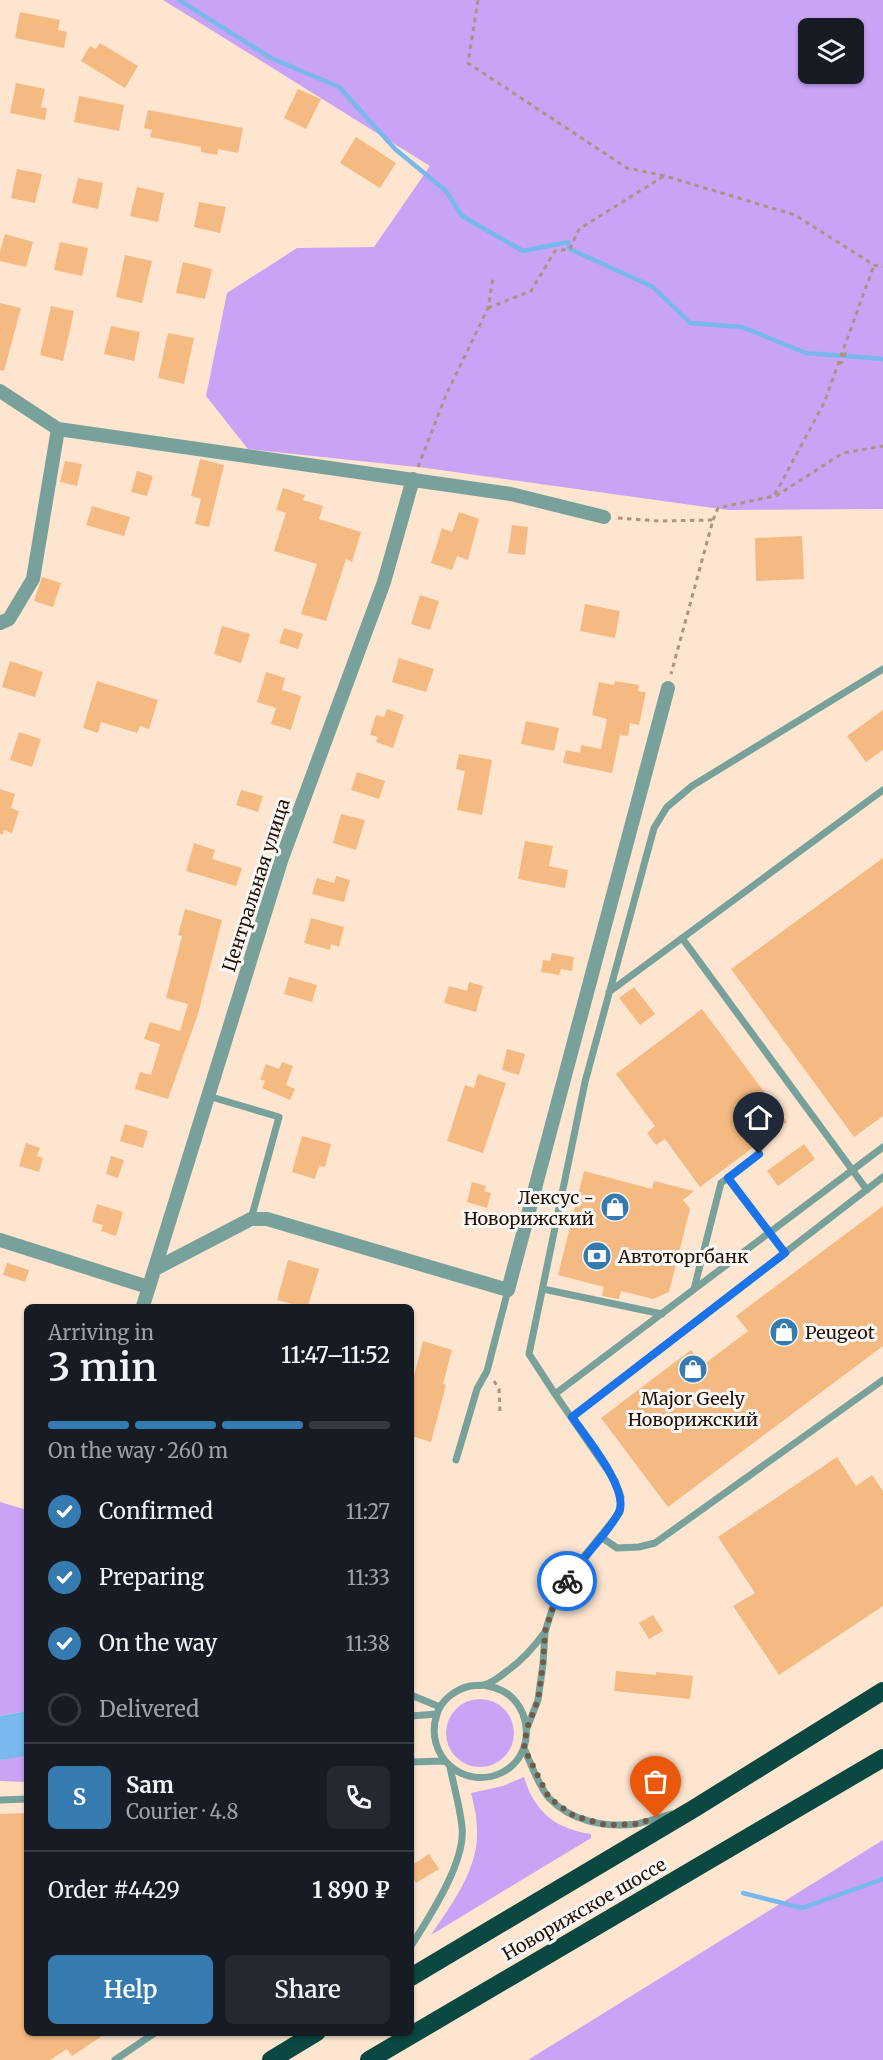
<!DOCTYPE html>
<meta charset="utf-8">
<style>
:root{--surface:#171b24;--page:#242831;--text:#f1f3f6;--muted:#9ea1a6;--line:#363941;--accent:#357bb0}
body{margin:0;font-family:Merriweather,serif;background:var(--page);color:var(--text);height:100vh;display:flex;flex-direction:column;font-size:22px;white-space:nowrap}
*{box-sizing:border-box;margin:0}
p{font-size:20px;color:var(--muted)}
.icon{flex:none;width:33px;height:33px;fill:none;stroke:currentColor;stroke-width:2;stroke-linecap:round;stroke-linejoin:round}
.map{position:relative;flex:1;overflow:hidden}
.drawer{position:absolute;left:24px;top:1304px;width:390px;height:732px;display:flex;flex-direction:column;background:var(--surface);border-radius:9px;box-shadow:0 2px 4px #0004}
.drawer>*{flex:none}
.fabs{position:absolute;left:798px;top:18px;display:grid;gap:12px}
.fabs a{display:grid;place-items:center;width:66px;height:66px;border-radius:9px;background:var(--surface);box-shadow:0 2px 4px #0004;font-size:30px}
.pin{position:absolute;display:grid;place-items:center;width:51px;height:51px;color:#fff;margin:-62px -26px;border-radius:50% 50% 50% 0;rotate:-45deg;box-shadow:0 0 6px #0007}
.pin .icon{rotate:45deg}
.courier{position:absolute;display:grid;place-items:center;width:60px;height:60px;margin:-30px;border:4px solid #1a73e8;border-radius:50%;background:#fff;color:#222;box-shadow:0 2px 8px #0007}
.headline em{font-style:normal;font-weight:600}
.headline div{display:flex;flex-direction:column-reverse}
.headline{display:flex;align-items:center;justify-content:space-between;height:102px;padding:0 24px}
h1{font-size:39px;font-weight:600;line-height:45px}
.bar{display:grid;grid-template-columns:repeat(4,1fr);gap:9px 6px;align-content:center;height:72px;padding:0 24px}
.bar i{height:8px;border-radius:4px;background:var(--line)}
.bar .on{background:var(--accent)}
.bar p{grid-column:span 4}
.line{display:flex;align-items:center;gap:15px;padding:0 24px;border-top:2px solid var(--line)}
.line div{flex:1}
.round{display:grid;place-items:center;flex:none;width:63px;height:63px;border-radius:9px;background:var(--page)}
ol{padding:0 24px;list-style:none}
li{display:flex;align-items:center;gap:18px;height:66px}
li p{margin-inline-start:auto}
li .icon{padding:6px;border-radius:50%;background:var(--accent);color:#fff;stroke-width:4}
li:last-child{color:var(--muted)}
li i{width:33px;height:33px;border:3px solid var(--line);border-radius:50%}
.primary-button{display:flex;gap:12px;margin-top:auto;padding:12px 24px}
.primary-button a{flex:1;height:69px;border-radius:9px;background:var(--accent);color:#fff;font-size:24px;font-weight:600;line-height:69px;text-align:center}
.primary-button a+a{background:var(--page);color:var(--text)}
.map>svg:first-child{display:block}
.green{fill:#c9a3f6;fill-rule:evenodd}
.water{fill:#78b8ed}
.lines{fill:none;stroke-linecap:round;stroke-linejoin:round}
.stream{stroke:#78b8ed;stroke-width:4.5}
.building{fill:#f5ba81}
.path{stroke:#ab9480;stroke-width:3;stroke-dasharray:4.5 4.5;stroke-linecap:butt}
.lane{stroke:#79a19b;stroke-width:7}
.street{stroke:#79a19b;stroke-width:14}
.highway{stroke:#0b4842;stroke-width:18}
.done{stroke:#715b48;stroke-width:6;stroke-dasharray:0 10.8}
.route{stroke:#1a73e8;stroke-width:8}
.labels{text-anchor:middle;dominant-baseline:central;stroke-width:6;stroke-linejoin:round;paint-order:stroke}
.street-label{font-size:18px;fill:#261100;stroke:#f7f7f7}
.poi-label{font-size:18px;fill:#261100;stroke:#f7f7f7;text-anchor:start}
</style>
<div class="map">
<svg width="883" height="2060" viewBox="0 0 883 2060">
<rect width="100%" height="100%" fill="#fde5cf"/>
<path class="green" d="M163,0H883V509L728,510L426,468L248,449L206,396L227,293L297,248L374,247L430,166ZM854,28V74H808V28Z
M0,1502L27,1510V1711L0,1716Z
M446 1733a34 34 0 1 1 68 0a34 34 0 1 1-68 0Z
M21,1756H27V1782L0,1781V1760Z
M524,1777C534,1811 555,1829 591,1834V1838L431,1935C452,1904 479,1868 477,1830C477,1817 474,1805 471,1793L503,1786Z
M883,1840V2060H528Z"/>
<path class="water" d="M27,1711V1756L0,1760V1716Z"/>
<g class="lines">
<path class="stream" d="M179,0L271,58L339,87L395,149L446,191L462,216L523,251L568,242L570,249L653,287L690,323L742,327L806,353L883,359
M743,1893L802,1908L883,1879"/>
</g>
<path class="building" d="M20,12L60,20L58,30L67,32L64,48L15,38Z
M100,43L138,66L125,88L81,61L90,46L96,49Z
M16,83L45,89L41,107L47,108L45,120L10,113Z
M298,89L321,99L306,129L284,118Z
M79,96L124,105L119,131L74,122Z
M148,110L243,128L238,153L218,149L217,155L201,152V147L150,137L152,130L144,128Z
M356,137L396,163L380,188L340,163Z
M17,169L42,174L35,203L11,198Z
M78,178L103,183L98,209L72,203Z
M137,187L164,193L158,222L130,216Z
M199,202L226,207L220,233L194,227Z
M5,234L33,242L26,267L0,261V252Z
M60,242L88,248L82,276L54,270Z
M125,255L152,261L142,303L116,297Z
M183,262L212,269L205,299L176,293Z
M0,303L21,308L4,371L0,370Z
M51,306L74,311L63,361L40,355Z
M111,326L140,332L134,361L104,354Z
M168,333L194,338L184,384L158,378Z
M200,459L224,465L209,527L195,524L201,499L191,496Z
M65,461L82,464L77,486L60,482Z
M137,471L153,476L147,496L131,492Z
M283,488L305,495L303,500L323,506L319,519L361,532L352,562L346,559L326,621L301,614L317,564L274,551L286,513L276,510Z
M92,506L130,517L124,536L86,525Z
M459,512L479,519L468,560L457,556L452,570L431,563L442,528L452,532Z
M512,525L528,527L525,555L508,553Z
M802,536L804,579L756,581L755,538Z
M42,577L61,583L53,607L34,601Z
M420,595L439,601L430,630L411,624Z
M585,604L620,611L615,638L580,631Z
M222,626L250,634L241,663L214,654Z
M284,628L303,634L298,649L279,643Z
M399,658L434,669L426,692L392,682Z
M10,661L43,672L35,697L2,687Z
M266,672L285,678L282,690L301,696L291,730L271,724L276,708L257,702Z
M97,681L158,700L149,729L140,726L137,733L101,722L98,733L83,728Z
M615,681L639,685L638,691L646,692L639,725L630,723L628,736L620,735L612,773L563,763L566,750L580,753L581,745L601,749L607,719L592,715L599,682L614,685Z
M387,709L404,715L393,748L376,742L378,737L370,735L376,715L384,717Z
M883,710V750L866,762L847,736Z
M526,721L559,728L554,751L521,744Z
M19,732L41,739L32,767L10,760Z
M459,754L492,760L482,815L457,810L465,771L456,769Z
M357,772L385,781L379,799L351,790Z
M0,789L15,794L11,808L19,811L12,833L4,830L3,834H0Z
M241,790L263,796L258,812L236,805Z
M341,814L365,820L356,850L333,843Z
M525,841L553,846L549,866L568,870L565,888L518,879Z
M194,843L215,850L212,859L242,868L236,886L186,871Z
M883,858V1116L854,1137L731,969Z
M336,876L350,880L344,902L312,894L317,878L334,883Z
M185,909L222,920L198,1014L168,1099L135,1089L140,1072L151,1075L160,1044L144,1039L150,1022L180,1031L188,1004L166,998L182,936L178,935Z
M311,918L344,927L339,947L331,944L330,950L304,943Z
M552,953L574,957L572,971L561,969L559,975L541,972L543,960L550,961Z
M289,977L317,985L312,1002L284,994Z
M469,982L483,986L476,1012L444,1003L449,986L467,991Z
M634,987L655,1014L640,1025L619,998Z
M702,1009L787,1122L700,1187L665,1139L656,1145L647,1133L655,1126L616,1074Z
M507,1049L525,1054L519,1075L502,1070Z
M282,1062L293,1066L286,1085L295,1089L290,1100L262,1088L265,1081L260,1080L266,1064L279,1069Z
M478,1074L506,1083L483,1153L447,1141L465,1085L474,1088Z
M125,1124L148,1131L143,1148L120,1141Z
M302,1136L331,1144L325,1167L319,1166L315,1179L292,1172Z
M26,1143L40,1148L37,1156L43,1158L39,1172L19,1166Z
M804,1144L815,1159L778,1186L767,1171Z
M111,1156L124,1160L118,1178L106,1174Z
M584,1171L652,1189L654,1181L694,1191L683,1200L690,1209L669,1292L653,1299L621,1291L619,1299L602,1296L604,1287L558,1275Z
M472,1182L486,1186L484,1191L491,1193L487,1208L467,1202Z
M97,1204L123,1212L116,1236L101,1231L103,1225L92,1222Z
M883,1206V1346L668,1507L601,1418L691,1350L703,1365L748,1331L736,1316Z
M288,1260L319,1269L308,1306H300L277,1300Z
M7,1263L29,1270L25,1282L3,1275Z
M423,1341L452,1350L443,1384L446,1385L431,1442L411,1436V1375L414,1376Z
M837,1457L856,1486L872,1475L883,1491V1606L779,1675L733,1606L755,1593L718,1537Z
M653,1615L663,1631L649,1639L639,1623Z
M616,1671L656,1675V1672L693,1676L690,1699L614,1691Z
M27,1813V2032H108L72,2056L67,2049L50,2060H0V1814Z
M429,1854L439,1869L416,1883L411,1875V1866Z"/>
<g class="lines">
<path class="path" d="M478,0L468,63L627,168L665,176L795,215L874,265L883,267
M488,308L531,291L555,251L570,249L579,229L664,176
M839,364L842,362L845,353L843,350
M418,467L446,395L488,308L493,277
M776,496L843,453L883,446
M618,518L659,521L713,520L671,674
M713,520L718,508L774,496L824,403L874,265
M494,1381L499,1389L500,1411"/>
<path class="lane" d="M682,938L867,1190
M609,992L883,790
M208,1096L279,1117L251,1219
M728,1177L785,1253
M543,1289L662,1314
M694,1289L721,1183L759,1154
M555,1394L529,1354L585,1082L654,828L667,807L692,786L883,669
M572,1417L883,1177
M456,1460L477,1389L487,1371L508,1290
M601,1537L617,1548L639,1547L655,1543L883,1380
M484,1685C493,1687 502,1689 509,1695C534,1715 532,1757 503,1772C464,1792 423,1755 437,1714C441,1700 456,1689 470,1686C474,1685 479,1686 484,1685C491,1683 501,1676 507,1671C523,1660 534,1647 545,1632
M411,1695L440,1707
M411,1716L437,1714
M527,1728L538,1700L543,1664L545,1632L550,1616L556,1598L577,1565L620,1512L621,1497L615,1481L555,1394L883,1147
M524,1748C531,1764 538,1785 549,1798C570,1821 606,1828 636,1824C648,1822 660,1817 672,1814
M411,1762L444,1761
M0,1800L27,1799
M411,1946C430,1916 466,1861 462,1827C460,1807 454,1787 450,1767
M115,2060L156,2032"/>
<path class="street" d="M0,391L58,429L511,494L604,517
M0,623L9,619L33,579L58,429
M0,1240L148,1287
M155,1269L251,1219H267L508,1290L668,688
M143,1306L282,858L384,582L413,479"/>
<path class="highway" d="M411,1977L695,1808L883,1691
M271,2060L317,2032
M369,2060L883,1758"/>
</g>
<g class="lines">
<path class="done" d="M567,1581L556,1598L545,1632L543,1664L538,1700L527,1728L524,1748L549,1798L574,1816L606,1825L636,1824L656,1818"/>
<path class="route" d="M567,1581C582,1557 604,1538 618,1514C632,1492 585,1436 572,1417L785,1253L728,1178L759,1154"/>
</g>
<defs>
<g id="shop-disc" transform="scale(1.5)"><circle r="9.5" fill="#357bb0" stroke="#f7f7f7"/><path d="M-5-2.5h2.3a2.7 3.5 0 0 1 5.4 0H5L5.5 6h-11ZM-1.5-2.5h3a1.5 2.3 0 0 0-3 0Z" fill="#fff"/></g>
<g id="bank-disc" transform="scale(1.5)"><circle r="9.5" fill="#357bb0" stroke="#f7f7f7"/><path d="M-6-4H6V4H-6ZM0-2.3a2.3 2.3 0 1 0 0 4.6a2.3 2.3 0 1 0 0-4.6Z" fill="#fff"/></g>
</defs>
<g fill-rule="evenodd">
<use href="#shop-disc" x="615" y="1207"/>
<use href="#bank-disc" x="597" y="1256"/>
<use href="#shop-disc" x="784" y="1332"/>
<use href="#shop-disc" x="693" y="1369"/>
</g>
<g class="labels">
<g class="street-label">
<text transform="translate(256 885) rotate(-72)">Центральная улица</text>
<text transform="translate(584 1909) rotate(-30)">Новорижское шоссе</text>
</g>
<g class="poi-label">
<text x="594" y="1197" text-anchor="end">Лексус -<tspan x="594" dy="21">Новорижский</tspan></text>
<text x="618" y="1256">Автоторгбанк</text>
<text x="805" y="1332">Peugeot</text>
<text x="693" y="1398" text-anchor="middle">Major Geely<tspan x="693" dy="21">Новорижский</tspan></text>
</g>
</g>
</svg>
<div class="fabs">
<a><svg class="icon" aria-label="layers" viewBox="0 0 24 24"><path d="M12 4l9 5-9 5-9-5zM3 14l9 5 9-5"/></svg></a>
</div>
<div class="pin" style="left:656px;top:1818px;background:#ea580c"><svg class="icon" aria-label="bag" viewBox="0 0 24 24"><path d="M5 8h14l-1 12H6zM9 8a3 3 0 0 1 6 0"/></svg></div>
<div class="pin" style="left:759px;top:1154px;background:#1f2937"><svg class="icon" aria-label="home" viewBox="0 0 24 24"><path d="M3 11l9-7 9 7M6 9v11h12V9"/></svg></div>
<div class="courier" style="left:567px;top:1581px"><svg class="icon" aria-label="bike" viewBox="0 0 24 24"><circle cx="6" cy="16" r="4"/><circle cx="18" cy="16" r="4"/><path d="M6 16l4-8h5l3 8M10 8l3 8H6M13 5h3"/></svg></div>
<section class="drawer">
<div class="headline"><div><h1>3 min</h1><p>Arriving in</p></div><em>11:47–11:52</em></div>
<div class="bar"><i class="on"></i><i class="on"></i><i class="on"></i><i></i><p>On the way · 260 m</p></div>
<ol>
<li><svg class="icon" aria-label="check" viewBox="0 0 24 24"><path d="M5 12l5 5 9-10"/></svg>Confirmed<p>11:27</p></li>
<li><svg class="icon" aria-label="check" viewBox="0 0 24 24"><path d="M5 12l5 5 9-10"/></svg>Preparing<p>11:33</p></li>
<li><svg class="icon" aria-label="check" viewBox="0 0 24 24"><path d="M5 12l5 5 9-10"/></svg>On the way<p>11:38</p></li>
<li><i></i>Delivered</li>
</ol>
<div class="line" style="height:108px"><b class="round" style="background:var(--accent);color:#fff">S</b><div><b>Sam</b><p>Courier · 4.8</p></div><a class="round"><svg class="icon" aria-label="phone" viewBox="0 0 24 24"><path d="M5 4h4l2 5-3 2q2 4 5 5l2-3 5 2v4C11 20 4 13 5 4z"/></svg></a></div>
<div class="line" style="height:78px"><div>Order #4429</div><b>1 890 ₽</b></div>
<div class="primary-button"><a>Help</a><a>Share</a></div>
</section>
</div>
